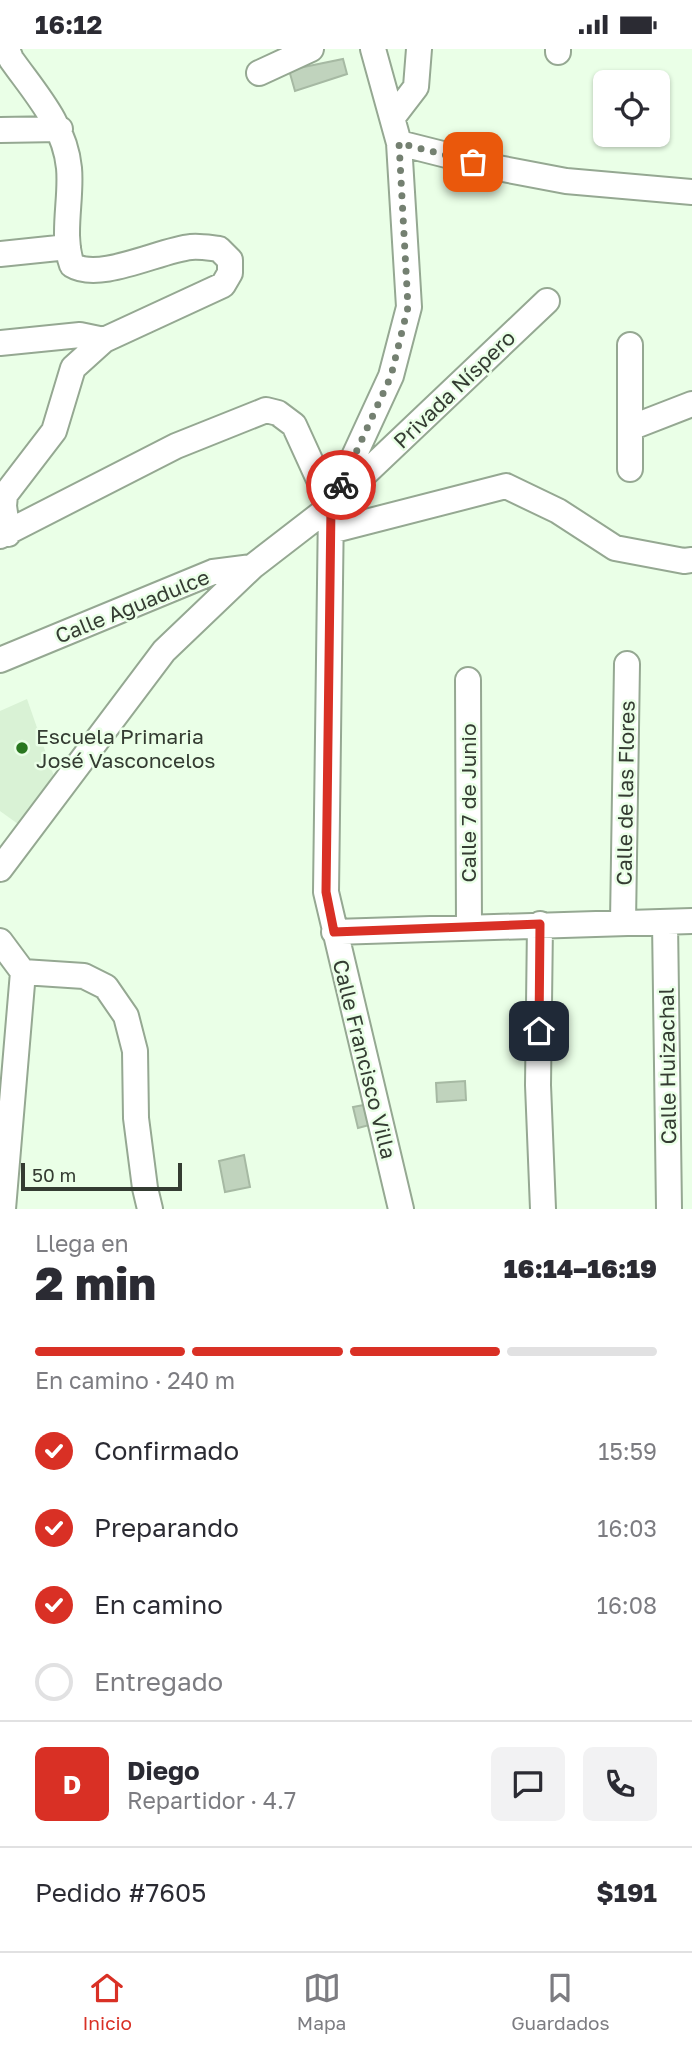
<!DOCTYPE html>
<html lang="es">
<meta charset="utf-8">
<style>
:root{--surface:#fff;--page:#f2f2f3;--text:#2b2b33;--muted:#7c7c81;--line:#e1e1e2;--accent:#d93025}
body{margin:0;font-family:"Golos Text",sans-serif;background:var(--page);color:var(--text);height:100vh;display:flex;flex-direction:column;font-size:26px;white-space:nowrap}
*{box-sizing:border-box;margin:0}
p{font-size:23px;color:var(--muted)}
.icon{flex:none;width:38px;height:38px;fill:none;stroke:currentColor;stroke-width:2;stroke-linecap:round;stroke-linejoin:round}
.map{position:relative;height:1160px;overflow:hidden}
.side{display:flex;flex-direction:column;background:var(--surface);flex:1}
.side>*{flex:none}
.controls{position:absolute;left:593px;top:21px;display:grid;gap:14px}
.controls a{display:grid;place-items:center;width:77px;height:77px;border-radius:10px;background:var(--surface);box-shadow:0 2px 5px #0004;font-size:35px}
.scale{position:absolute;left:21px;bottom:18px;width:161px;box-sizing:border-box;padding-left:7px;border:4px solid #343c32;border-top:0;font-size:19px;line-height:24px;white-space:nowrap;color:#343c32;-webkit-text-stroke:5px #eaffe7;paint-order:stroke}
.pin{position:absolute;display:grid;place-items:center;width:60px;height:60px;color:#fff;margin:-30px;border-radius:14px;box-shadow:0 4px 10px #0006}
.courier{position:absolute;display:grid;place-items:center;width:70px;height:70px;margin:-35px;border:5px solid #d93025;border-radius:50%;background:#fff;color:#222;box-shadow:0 2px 9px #0007}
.overview em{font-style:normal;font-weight:800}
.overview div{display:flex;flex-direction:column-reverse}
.overview{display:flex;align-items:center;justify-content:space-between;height:119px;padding:0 35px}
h1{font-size:46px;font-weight:800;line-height:52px}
.bar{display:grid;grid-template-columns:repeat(4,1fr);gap:10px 7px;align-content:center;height:84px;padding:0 35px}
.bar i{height:9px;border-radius:5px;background:var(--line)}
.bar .active{background:var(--accent)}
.bar p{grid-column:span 4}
.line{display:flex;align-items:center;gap:18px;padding:0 35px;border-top:2px solid var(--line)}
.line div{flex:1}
.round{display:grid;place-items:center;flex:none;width:74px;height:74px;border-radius:10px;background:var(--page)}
ol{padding:0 35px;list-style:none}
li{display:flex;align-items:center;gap:21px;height:77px}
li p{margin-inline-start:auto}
li .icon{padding:7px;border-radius:50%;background:var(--accent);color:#fff;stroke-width:4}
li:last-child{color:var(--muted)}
li i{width:38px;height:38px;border:4px solid var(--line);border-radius:50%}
.status{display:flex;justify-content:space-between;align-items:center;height:49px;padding:0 35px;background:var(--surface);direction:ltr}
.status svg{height:19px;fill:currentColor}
.menu{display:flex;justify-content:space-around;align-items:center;height:98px;border-top:2px solid var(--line);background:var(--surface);font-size:19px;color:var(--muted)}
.menu a{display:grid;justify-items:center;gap:4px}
.menu .active{color:var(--accent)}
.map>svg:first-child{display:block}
.built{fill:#d9f2d5}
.building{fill:#c0d3bd;stroke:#a6b9a3;stroke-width:2}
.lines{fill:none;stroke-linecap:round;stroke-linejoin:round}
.street-casing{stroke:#95a892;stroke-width:28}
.street{stroke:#fff;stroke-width:24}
.done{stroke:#748071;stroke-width:7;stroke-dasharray:0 12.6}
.route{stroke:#d93025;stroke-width:9}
.poi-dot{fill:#29771f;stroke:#eaffe7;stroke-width:2.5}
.labels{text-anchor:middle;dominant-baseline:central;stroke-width:5;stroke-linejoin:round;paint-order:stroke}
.street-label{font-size:21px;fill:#343c32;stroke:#eaffe7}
.poi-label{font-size:21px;fill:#343c32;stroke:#eaffe7;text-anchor:start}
</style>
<div class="status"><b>16:12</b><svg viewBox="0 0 49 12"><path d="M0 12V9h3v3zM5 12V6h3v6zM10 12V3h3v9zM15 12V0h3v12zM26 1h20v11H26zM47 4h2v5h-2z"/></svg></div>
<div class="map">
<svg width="692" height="1160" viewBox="0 0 692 1160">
<rect width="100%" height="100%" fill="#eaffe7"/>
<path class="built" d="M27,650L57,736L25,780L0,762V662Z"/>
<path class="building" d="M343,10L347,25L295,42L289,21Z
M465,1032L466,1051L437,1053L436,1034Z
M369,1055L373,1075L358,1079L353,1058Z
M244,1106L250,1138L225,1143L219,1112Z"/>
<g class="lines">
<g class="street-casing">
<path id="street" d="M7,0L11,10C35,44 65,76 69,119C72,150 61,186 72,216C100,233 160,201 191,198C200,197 210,199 219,200L230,211V224L223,236L104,291L73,319L54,382L5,446L4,457L8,485
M373,0L399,94L409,258L391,327L331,457L326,843L401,1160
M558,0V3
M259,24L311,0
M393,68L416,38L419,0
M0,81L60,80
M399,94L498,119L566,132L692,143
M0,205L68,198
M0,294L80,286L104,291
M630,296V420
M630,379L692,355
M331,482L506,437L558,462L615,499L684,512L692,511
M0,487L176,397L266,361L278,364L294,376L331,457
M0,611L213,523L252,518
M468,631L469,878
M0,820L164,602L252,518L331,457L547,252
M623,873L627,615
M665,873L669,1160
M540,875L538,1036L543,1160
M334,883L692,872
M0,892L23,923
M23,923L84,927L106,938L126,967L135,1002L136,1069L145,1139L150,1160
M3,1160L23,923"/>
</g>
<use href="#street" class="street"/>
</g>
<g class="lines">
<path class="done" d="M341,436L391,327L408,258L399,94L473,113"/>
<path class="route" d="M341,436L331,457L326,843L334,883L540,875L539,982"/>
</g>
<circle class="poi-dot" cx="22" cy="699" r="7"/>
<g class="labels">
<g class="street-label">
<text transform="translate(454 340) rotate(-44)">Privada Níspero</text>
<text transform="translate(132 557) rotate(-22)">Calle Aguadulce</text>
<text transform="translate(625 744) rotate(-89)">Calle de las Flores</text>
<text transform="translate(468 754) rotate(-90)">Calle 7 de Junio</text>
<text transform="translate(365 1010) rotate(76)">Calle Francisco Villa</text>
<text transform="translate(667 1017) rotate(-91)">Calle Huizachal</text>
</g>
<g class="poi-label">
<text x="36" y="687">Escuela Primaria<tspan x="36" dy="24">José Vasconcelos</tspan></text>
</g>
</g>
</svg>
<div class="controls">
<a><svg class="icon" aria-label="locate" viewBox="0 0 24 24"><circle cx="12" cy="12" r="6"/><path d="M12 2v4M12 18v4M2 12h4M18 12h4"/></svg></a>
</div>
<div class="scale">50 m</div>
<div class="pin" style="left:473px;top:113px;background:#ea580c"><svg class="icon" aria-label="bag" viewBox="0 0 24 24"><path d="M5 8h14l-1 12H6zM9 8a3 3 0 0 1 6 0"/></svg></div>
<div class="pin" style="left:539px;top:982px;background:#1f2937"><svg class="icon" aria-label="home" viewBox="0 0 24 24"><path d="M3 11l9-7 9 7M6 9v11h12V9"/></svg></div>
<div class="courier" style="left:341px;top:436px"><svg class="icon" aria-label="bike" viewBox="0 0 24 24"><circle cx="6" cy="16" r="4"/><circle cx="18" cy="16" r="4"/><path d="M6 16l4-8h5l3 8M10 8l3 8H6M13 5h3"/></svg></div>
</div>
<section class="side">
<div class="overview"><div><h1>2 min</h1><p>Llega en</p></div><em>16:14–16:19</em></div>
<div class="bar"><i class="active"></i><i class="active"></i><i class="active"></i><i></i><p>En camino · 240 m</p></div>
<ol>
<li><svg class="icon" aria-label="check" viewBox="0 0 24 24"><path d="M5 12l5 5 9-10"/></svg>Confirmado<p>15:59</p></li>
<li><svg class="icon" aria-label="check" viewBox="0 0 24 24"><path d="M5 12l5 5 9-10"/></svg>Preparando<p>16:03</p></li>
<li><svg class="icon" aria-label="check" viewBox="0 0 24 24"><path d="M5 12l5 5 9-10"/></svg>En camino<p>16:08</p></li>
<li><i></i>Entregado</li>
</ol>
<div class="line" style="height:126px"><b class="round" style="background:var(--accent);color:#fff">D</b><div><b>Diego</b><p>Repartidor · 4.7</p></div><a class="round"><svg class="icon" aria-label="chat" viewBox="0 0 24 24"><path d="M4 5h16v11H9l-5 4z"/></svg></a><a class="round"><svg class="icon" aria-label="phone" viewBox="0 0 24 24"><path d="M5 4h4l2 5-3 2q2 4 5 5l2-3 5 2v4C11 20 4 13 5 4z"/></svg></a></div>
<div class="line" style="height:91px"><div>Pedido #7605</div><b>$191</b></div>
</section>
<nav class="menu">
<a class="active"><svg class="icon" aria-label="home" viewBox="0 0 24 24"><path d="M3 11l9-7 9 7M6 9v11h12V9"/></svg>Inicio</a>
<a><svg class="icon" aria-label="map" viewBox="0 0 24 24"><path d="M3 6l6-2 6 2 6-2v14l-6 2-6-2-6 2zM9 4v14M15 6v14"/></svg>Mapa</a>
<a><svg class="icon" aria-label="saved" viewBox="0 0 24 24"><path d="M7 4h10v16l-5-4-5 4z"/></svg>Guardados</a>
</nav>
